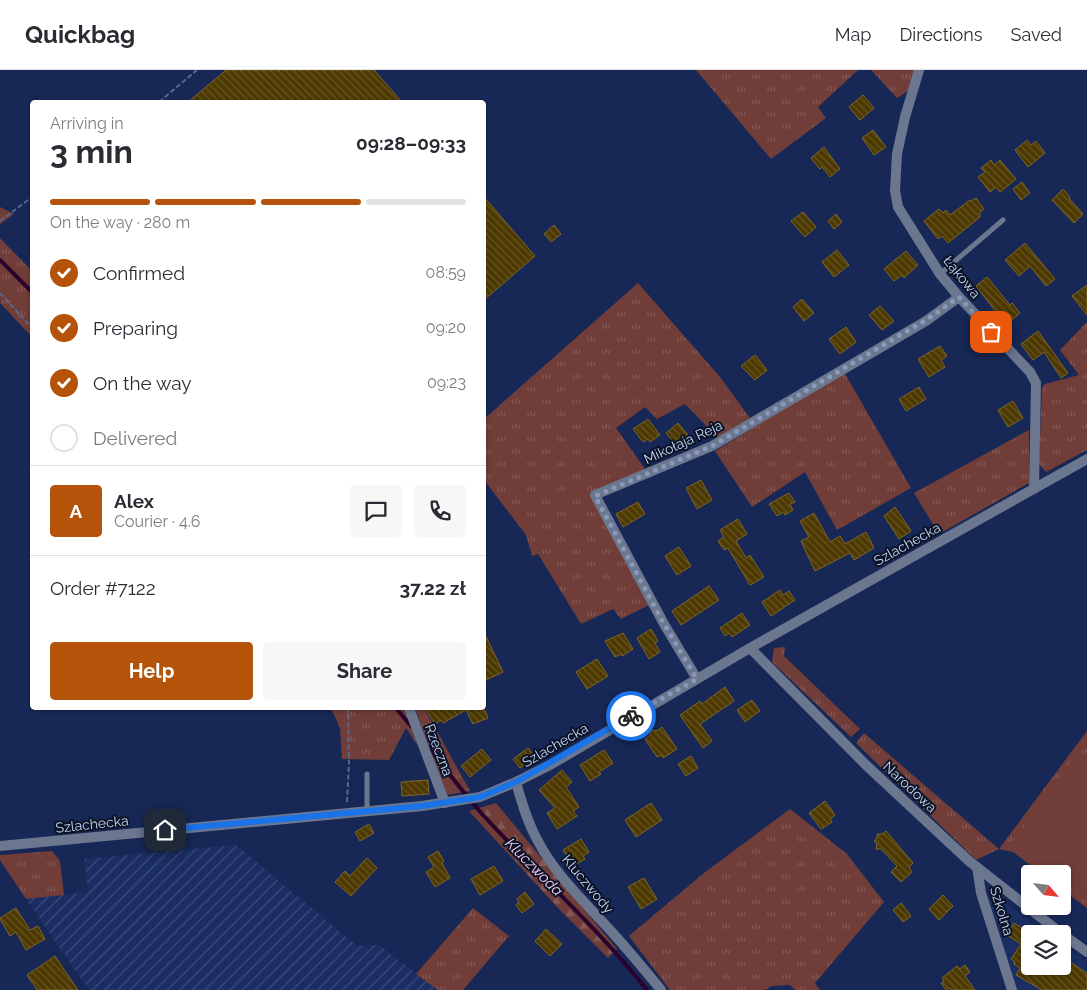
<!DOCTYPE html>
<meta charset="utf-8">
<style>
:root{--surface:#fff;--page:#f7f7f7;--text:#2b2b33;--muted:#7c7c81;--line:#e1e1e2;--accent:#b45309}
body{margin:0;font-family:Raleway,sans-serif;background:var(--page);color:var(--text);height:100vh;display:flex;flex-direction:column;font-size:19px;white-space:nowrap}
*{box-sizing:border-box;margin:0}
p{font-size:16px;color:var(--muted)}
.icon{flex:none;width:28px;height:28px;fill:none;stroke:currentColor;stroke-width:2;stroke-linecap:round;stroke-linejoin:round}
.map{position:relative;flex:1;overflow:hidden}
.drawer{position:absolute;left:30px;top:30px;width:456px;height:610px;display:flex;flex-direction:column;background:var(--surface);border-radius:5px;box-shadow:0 1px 4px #0004}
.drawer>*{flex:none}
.needle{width:32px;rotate:118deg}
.controls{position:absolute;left:1021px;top:795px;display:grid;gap:10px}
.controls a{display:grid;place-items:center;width:50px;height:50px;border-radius:5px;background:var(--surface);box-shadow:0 1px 4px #0004;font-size:25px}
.pin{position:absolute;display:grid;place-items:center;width:42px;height:42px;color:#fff;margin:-21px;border-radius:10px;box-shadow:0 2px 8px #0006}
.courier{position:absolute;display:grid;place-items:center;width:50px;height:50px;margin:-25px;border:4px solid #1a73e8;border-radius:50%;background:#fff;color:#222;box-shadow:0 1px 6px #0007}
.head em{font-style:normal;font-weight:700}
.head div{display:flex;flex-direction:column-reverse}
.head{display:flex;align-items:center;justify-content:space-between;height:85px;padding:0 20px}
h1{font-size:32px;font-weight:700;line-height:38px}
.bar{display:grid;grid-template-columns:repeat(4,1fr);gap:8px 5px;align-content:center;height:60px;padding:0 20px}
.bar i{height:6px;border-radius:4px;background:var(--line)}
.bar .active{background:var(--accent)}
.bar p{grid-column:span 4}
.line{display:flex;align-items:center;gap:12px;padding:0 20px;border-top:1px solid var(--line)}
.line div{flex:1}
.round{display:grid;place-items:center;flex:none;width:52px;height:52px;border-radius:5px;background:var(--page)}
ol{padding:0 20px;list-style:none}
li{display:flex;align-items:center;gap:15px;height:55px}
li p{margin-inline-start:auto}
li .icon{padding:5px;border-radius:50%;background:var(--accent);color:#fff;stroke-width:4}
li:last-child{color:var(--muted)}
li i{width:28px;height:28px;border:2px solid var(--line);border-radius:50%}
.button{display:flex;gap:10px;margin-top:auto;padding:10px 20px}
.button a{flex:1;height:58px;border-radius:5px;background:var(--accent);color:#fff;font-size:20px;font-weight:700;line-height:58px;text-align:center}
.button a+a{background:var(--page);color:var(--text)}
header{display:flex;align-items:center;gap:30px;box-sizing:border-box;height:70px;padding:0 25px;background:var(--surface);border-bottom:1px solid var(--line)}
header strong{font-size:24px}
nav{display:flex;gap:28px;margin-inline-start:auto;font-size:18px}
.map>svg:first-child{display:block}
.built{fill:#1b2e63}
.industrial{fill:url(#industrial-furrows)}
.grass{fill:url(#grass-tufts)}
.forest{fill:url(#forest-firs)}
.pitch{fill:#703d38}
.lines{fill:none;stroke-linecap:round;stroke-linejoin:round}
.stream{stroke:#2a022d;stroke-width:4}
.building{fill:url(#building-back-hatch);stroke:#7f6526}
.path{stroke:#58688f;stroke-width:2;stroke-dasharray:5 2.5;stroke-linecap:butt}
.service{stroke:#6b768f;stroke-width:5}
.minor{stroke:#6b768f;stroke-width:10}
.tertiary{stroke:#6b768f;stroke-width:10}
.done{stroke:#8998bb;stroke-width:5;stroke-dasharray:0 9}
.route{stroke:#1a73e8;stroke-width:6}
.labels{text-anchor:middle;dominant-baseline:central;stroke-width:4;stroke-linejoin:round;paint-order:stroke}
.street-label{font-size:14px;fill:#c7d5f2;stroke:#0b1327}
.water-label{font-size:15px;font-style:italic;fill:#f9cff9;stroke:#0b1327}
</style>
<header>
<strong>Quickbag</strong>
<nav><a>Map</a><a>Directions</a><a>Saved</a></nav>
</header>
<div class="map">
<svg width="1087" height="920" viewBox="0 0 1087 920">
<defs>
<pattern id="industrial-furrows" width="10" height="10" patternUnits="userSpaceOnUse" patternTransform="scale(1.25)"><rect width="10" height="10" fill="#1b2e63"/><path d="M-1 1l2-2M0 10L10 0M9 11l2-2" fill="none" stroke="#3b4b7a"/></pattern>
<pattern id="grass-tufts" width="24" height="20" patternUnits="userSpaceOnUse" patternTransform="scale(1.25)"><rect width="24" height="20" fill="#703d38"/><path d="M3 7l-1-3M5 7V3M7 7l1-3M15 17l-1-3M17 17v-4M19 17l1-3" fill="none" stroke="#835855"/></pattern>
<pattern id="forest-firs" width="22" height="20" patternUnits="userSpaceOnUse" patternTransform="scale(1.25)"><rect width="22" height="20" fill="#703d38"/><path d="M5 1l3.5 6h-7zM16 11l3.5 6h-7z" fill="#835855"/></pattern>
<pattern id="building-back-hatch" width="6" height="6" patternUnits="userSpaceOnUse" patternTransform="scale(1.25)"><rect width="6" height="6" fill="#4d3900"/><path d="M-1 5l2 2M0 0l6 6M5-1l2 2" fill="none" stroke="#655526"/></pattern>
</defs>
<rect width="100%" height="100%" fill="#172856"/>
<path class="built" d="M986,828L1004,832L1047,864H1030V896H1062L1063,875L1087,892V920H1016Z"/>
<path class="industrial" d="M236,775L357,876L379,875L438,920H89L26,829L88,822L84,789Z"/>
<path class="grass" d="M696,0H858L818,37L826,48L771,89Z
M871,0H914L908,21L897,28Z
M0,137L14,144L0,154Z
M0,168L32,201V267L0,233Z
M638,213L720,307L750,348L718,368L685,334L657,349L645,337L616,358L645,399L592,423L649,535L621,549L613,539L581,554L538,484L532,486L526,465L484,410V349Z
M1087,252V380L1046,402L1039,394L1042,317L1045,314L1079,305L1060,280Z
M844,302L911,418L837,460L805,402L752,437L715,381Z
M1029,360V413L939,464L914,423Z
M785,577L784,586L860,659L851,667L772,592L774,578Z
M331,638H404L418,676L406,658L389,690L342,689L340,658Z
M415,638H424L470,721L447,725Z
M1087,661V838L1063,820L1062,804H1042L1013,782L999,779L976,790L856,673L864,663L999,779Z
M790,739L847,784L884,832L815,913L820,920H795L790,915L772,916L765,920H670L629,866L704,803Z
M52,781L60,791L64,825L26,829L0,790V785Z
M473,838L509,866L463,920H438L416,904Z"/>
<path class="forest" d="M496,733L617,879L608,888L559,839L469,741Z"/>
<path class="pitch" d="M1077,684L1087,690V830L1063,812L1062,804H1051L1011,774Z"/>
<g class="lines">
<path class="stream" d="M0,190L32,222
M396,638L411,656
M428,677C446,699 463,723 483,745C537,804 597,857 647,920"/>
</g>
<path class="building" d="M226,0H374L402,32H188Z
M863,25L874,38L860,50L849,37Z
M873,60L886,77L874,85L862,68Z
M1027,70L1031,75L1036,71L1045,83L1028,97L1015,80Z
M824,77L840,99L830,107L822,97L820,99L811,88Z
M991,90L994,95L1000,90L1016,109L1000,122L996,117L990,122L978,107L985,102L981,98Z
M1022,112L1030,123L1021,130L1013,119Z
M1062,120H1064L1070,127L1069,128L1083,144L1074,153L1052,130Z
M484,127L535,186L484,230Z
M976,128L984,139L980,142V147L948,173L942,166L938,169L924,151L939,139L943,143L946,140L950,145L970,130L971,131Z
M803,142L816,157L805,167L791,151Z
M836,144L842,152L834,159L828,151Z
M554,155L561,164L551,172L544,164Z
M1025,173L1055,209L1046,216L1030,196L1019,206L1005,190Z
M837,180L849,195L834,207L822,192Z
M906,181L918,195L904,208L902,205L894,211L884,199Z
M987,207L1010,235L1012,233L1020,243L1006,255L976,216Z
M1087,215V245L1072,226Z
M802,229L814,243L804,251L793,237Z
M880,236L894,251L882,260L869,245Z
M846,257L856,272L840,284L829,269Z
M1038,261L1068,303L1061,308L1044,282L1033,290L1021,274Z
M940,276L947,286L941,290L945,297L929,307L918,289Z
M755,285L767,300L755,310L741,296Z
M919,317L926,329L906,341L899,329Z
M1013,331L1023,348L1008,357L998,340Z
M648,349L660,365L650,372L648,369L643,372L633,359Z
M678,353L692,370L680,380L666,363Z
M701,410L712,430L697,439L686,418Z
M789,423L795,432L790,434L793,440L785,445L784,442L777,446L769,434Z
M638,432L645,444L623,457L616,444Z
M895,437L911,461L899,469L884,446Z
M814,443L830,472L840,466L845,474L866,462L874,478L854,490L850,483L815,501L801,471L809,467L800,451Z
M738,449L747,464L736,471L746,488L750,485L764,507L750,515L728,478L724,480L718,471L724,467L720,460Z
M679,477L691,496L677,505L665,486Z
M709,516L719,530L681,555L672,541Z
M780,520L783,525L789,521L795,530L771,546L762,532Z
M742,543L750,555L732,567L729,563L725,566L720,558Z
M651,559L658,571L655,573L660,582L649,589L637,568Z
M484,562L503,602L484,611Z
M623,563L633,579L622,586L621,584L615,587L605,571Z
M597,589L608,606L587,619L576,602Z
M725,617L734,631L700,654L712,671L703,678L680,645L700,631L702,634Z
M752,630L760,641L745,652L737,640Z
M425,638H484L488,648L473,654L466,640L443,653L441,650L435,654Z
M662,657L677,679L663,688L661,685L657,687L645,669L650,665L651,660L657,661Z
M528,678L535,687L520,698L513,689Z
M482,679L491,690L470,707L461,696Z
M604,680L613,693L599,702L601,704L590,711L580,695Z
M691,686L698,698L686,706L678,694Z
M562,700L572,712L566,717L579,737L573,741L577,746L557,759L547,743L555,738L539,720Z
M428,710L429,724L402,726L401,712Z
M825,731L835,745L830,749L832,752L821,759L809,743Z
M651,733L662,750L636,767L625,750Z
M369,754L374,763L360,771L355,762Z
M886,761L913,793L909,797L912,802L901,812L891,802L897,796L881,779H876L877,774L874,771L877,768V764H882Z
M581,769L589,782L583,786L585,789L573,796L563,780Z
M438,781L444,791L442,793L450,808L435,817L426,802L434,797L428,787Z
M367,788L377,798L351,826L335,812L345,801L350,806Z
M494,796L503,811L480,825L471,809Z
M644,808L657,829L641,839L628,817Z
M525,822L534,834L522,843L516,835L519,832L517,829Z
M943,825L953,836L939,850L929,839Z
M901,833L911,846L903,852L893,840Z
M16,838L30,860L38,856L45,869L26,880L16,862L10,866L0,849V848Z
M1014,853L1029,862L1030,860V896H1062V887L1087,903V920H1042L1016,905L1020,898L1014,894L1015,892L1011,889L1021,874L1007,865Z
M546,859L562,874L550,886L535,871Z
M55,886L78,920H37L27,905Z
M965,895L970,902L965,906L975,920H951L949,918L946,920L941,913L944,911L942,908L957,896L960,899Z"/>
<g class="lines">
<path class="path" d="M159,32L197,0
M0,151L32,127
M0,223L32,258
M347,732L349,692L348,638"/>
<path class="service" d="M940,204L1003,150
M367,704V741"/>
<path class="minor" d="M919,0L905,47L897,84L895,121L898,137L940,204L959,227L1030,302L1036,313L1034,419
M697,609L664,554L595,425L712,376L926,251L959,227
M409,638L445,733
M516,712C522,734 528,754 539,773C553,800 576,823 596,845C619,869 640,894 661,920
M977,797L981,823L1012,920"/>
<path class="tertiary" d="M750,578L866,695L969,791L1062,864
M0,776L422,736L480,727L516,712L550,695L750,578L1087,389
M1062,864L1087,882"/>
</g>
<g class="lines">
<path class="done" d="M631,646L697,609L664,554L595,426L712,376L926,250L959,227L991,262"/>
<path class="route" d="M165,760L422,736L480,727L516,712L631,646"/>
</g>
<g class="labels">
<g class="street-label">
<text transform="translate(962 207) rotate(51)">Łąkowa</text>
<text transform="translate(683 372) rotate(-25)">Mikołaja Reja</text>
<text transform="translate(907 474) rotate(-29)">Szlachecka</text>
<text transform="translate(555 675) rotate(-30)">Szlachecka</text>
<text transform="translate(439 680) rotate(69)">Rzeczna</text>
<text transform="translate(910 717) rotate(43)">Narodowa</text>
<text transform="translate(92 754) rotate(-6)">Szlachecka</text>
<text transform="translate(588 814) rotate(50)">Kluczwody</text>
<text transform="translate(1002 841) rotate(73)">Szkolna</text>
</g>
<g class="water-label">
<text transform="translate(534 797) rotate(45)">Kluczwoda</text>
</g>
</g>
</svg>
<div class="controls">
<a><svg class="needle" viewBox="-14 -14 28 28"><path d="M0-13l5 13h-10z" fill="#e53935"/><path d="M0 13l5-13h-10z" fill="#7c7c81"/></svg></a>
<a><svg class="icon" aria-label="layers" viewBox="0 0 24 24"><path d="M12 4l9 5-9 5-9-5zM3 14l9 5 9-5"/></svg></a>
</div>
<div class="pin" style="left:991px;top:262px;background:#ea580c"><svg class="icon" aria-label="bag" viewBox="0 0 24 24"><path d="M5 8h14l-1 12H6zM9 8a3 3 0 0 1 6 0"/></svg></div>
<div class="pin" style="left:165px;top:760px;background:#1f2937"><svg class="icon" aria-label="home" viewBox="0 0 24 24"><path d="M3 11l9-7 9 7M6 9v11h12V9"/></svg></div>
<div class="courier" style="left:631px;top:646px"><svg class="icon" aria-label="bike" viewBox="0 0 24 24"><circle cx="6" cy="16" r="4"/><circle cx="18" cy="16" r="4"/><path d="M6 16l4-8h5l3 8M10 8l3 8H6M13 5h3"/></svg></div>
<section class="drawer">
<div class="head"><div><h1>3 min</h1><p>Arriving in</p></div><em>09:28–09:33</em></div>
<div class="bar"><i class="active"></i><i class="active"></i><i class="active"></i><i></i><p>On the way · 280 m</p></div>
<ol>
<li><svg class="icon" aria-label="check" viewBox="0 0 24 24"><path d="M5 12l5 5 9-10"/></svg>Confirmed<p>08:59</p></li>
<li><svg class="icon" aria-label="check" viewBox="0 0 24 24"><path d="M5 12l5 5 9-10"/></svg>Preparing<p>09:20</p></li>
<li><svg class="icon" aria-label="check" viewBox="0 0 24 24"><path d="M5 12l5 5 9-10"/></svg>On the way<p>09:23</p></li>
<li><i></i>Delivered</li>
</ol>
<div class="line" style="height:90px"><b class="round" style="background:var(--accent);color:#fff">A</b><div><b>Alex</b><p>Courier · 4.6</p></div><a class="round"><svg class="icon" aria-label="chat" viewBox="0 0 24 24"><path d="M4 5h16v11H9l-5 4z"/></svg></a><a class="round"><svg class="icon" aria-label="phone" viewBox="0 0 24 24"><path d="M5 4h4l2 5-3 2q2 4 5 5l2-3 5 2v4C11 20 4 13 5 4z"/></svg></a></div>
<div class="line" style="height:65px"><div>Order #7122</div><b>37.22 zł</b></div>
<div class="button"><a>Help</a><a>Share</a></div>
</section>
</div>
